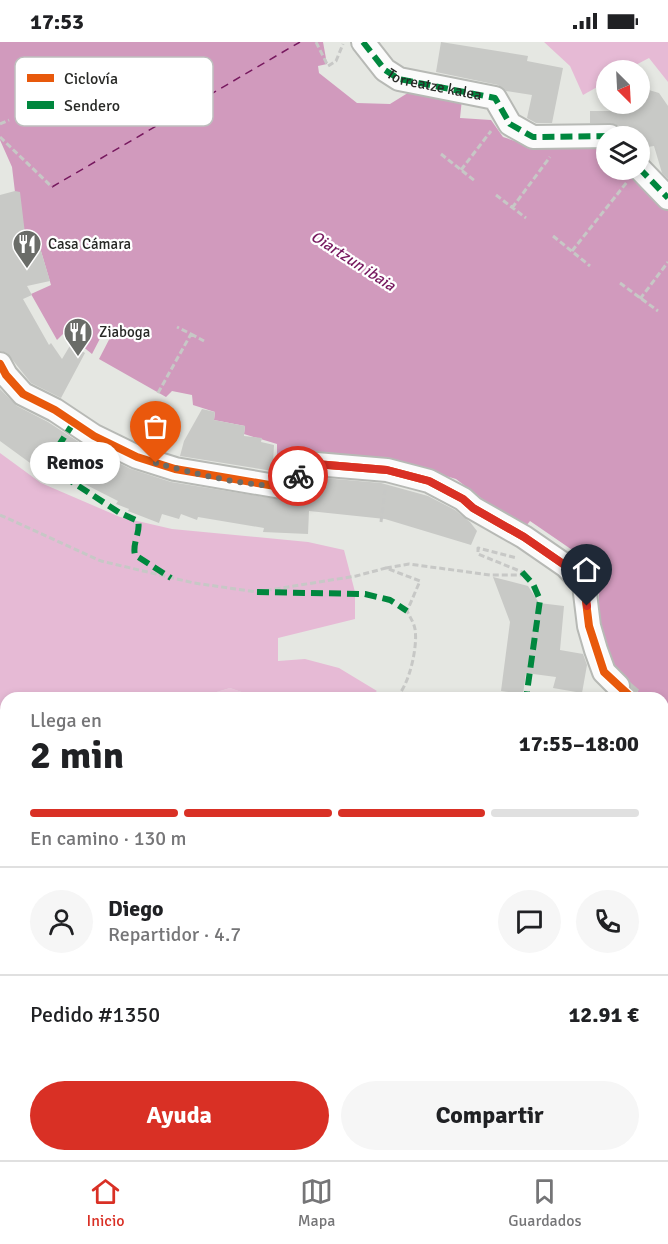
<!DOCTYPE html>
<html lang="es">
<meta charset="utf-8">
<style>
:root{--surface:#fff;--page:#f6f6f6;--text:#202124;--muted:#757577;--line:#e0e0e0;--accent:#d93025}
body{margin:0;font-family:Signika,sans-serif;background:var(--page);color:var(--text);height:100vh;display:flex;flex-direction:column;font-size:22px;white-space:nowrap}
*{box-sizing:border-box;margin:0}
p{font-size:20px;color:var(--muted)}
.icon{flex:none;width:33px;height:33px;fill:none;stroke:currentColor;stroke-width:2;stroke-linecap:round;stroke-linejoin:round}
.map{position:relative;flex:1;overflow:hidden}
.sheet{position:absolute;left:0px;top:650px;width:669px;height:470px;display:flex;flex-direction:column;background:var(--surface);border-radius:18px 18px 0 0;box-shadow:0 3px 9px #0003}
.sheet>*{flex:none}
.needle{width:39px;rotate:156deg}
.fabs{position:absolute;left:596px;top:18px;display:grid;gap:12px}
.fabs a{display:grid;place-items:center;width:54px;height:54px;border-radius:50%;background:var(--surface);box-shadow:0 3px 9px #0003;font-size:30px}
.pin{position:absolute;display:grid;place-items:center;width:51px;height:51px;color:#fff;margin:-62px -26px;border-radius:50% 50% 50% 0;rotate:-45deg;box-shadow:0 0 6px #0007}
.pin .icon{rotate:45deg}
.courier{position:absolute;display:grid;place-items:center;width:60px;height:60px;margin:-30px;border:4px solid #d93025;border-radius:50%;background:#fff;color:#222;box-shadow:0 2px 8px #0007}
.bubble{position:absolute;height:42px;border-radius:21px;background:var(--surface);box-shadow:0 3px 9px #0003;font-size:20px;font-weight:700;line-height:42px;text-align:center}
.headline em{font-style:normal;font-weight:700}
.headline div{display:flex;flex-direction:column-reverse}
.headline{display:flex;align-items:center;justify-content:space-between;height:102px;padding:0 30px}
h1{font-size:39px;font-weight:700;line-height:45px}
.bar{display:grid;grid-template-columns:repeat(4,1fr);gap:9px 6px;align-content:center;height:72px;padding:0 30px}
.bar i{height:8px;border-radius:4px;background:var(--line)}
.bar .current{background:var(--accent)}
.bar p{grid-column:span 4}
.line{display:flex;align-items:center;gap:15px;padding:0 30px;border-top:2px solid var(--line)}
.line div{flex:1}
.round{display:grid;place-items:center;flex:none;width:63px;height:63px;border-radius:32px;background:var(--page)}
.button{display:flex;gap:12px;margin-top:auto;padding:12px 30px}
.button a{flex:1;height:69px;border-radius:36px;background:var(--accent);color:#fff;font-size:24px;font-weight:700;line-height:69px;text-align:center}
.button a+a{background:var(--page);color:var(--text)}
.status{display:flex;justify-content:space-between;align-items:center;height:42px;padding:0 30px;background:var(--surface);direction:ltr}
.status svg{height:16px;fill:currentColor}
.tab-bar{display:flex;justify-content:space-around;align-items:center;height:84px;border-top:2px solid var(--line);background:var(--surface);font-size:16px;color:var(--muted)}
.tab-bar a{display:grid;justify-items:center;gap:3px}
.tab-bar .current{color:var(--accent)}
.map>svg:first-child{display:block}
.green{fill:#ecc4dc}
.forest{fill:#e6bad5}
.water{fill:#d19abd}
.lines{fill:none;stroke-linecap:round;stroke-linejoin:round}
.ferry{stroke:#77195f;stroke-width:1.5;stroke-dasharray:8 6;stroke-linecap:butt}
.building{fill:#c8c9c6}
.minor-tunnel{stroke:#bfc1bc;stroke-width:22;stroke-dasharray:22 11;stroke-linecap:butt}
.minor-casing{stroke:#b7b9b5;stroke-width:26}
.path{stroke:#c7c8c6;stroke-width:3;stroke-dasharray:6 3;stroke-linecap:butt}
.minor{stroke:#fbfbfb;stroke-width:22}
.quiet{stroke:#00873e;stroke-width:6;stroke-dasharray:12 6;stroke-linecap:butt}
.cycleway-casing{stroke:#fff;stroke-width:11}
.cycleway{stroke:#e8590c;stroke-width:8}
.done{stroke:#6a6c68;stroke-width:6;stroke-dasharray:0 10.8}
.route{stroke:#d93025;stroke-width:8}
.labels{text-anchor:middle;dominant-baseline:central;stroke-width:4.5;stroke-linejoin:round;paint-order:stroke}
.street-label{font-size:15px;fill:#282926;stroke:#fff}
.poi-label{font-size:15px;fill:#282926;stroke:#fff;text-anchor:start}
.water-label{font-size:16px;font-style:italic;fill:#77195f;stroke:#fff}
.key{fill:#fff;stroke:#bebfbe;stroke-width:1.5}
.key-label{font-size:16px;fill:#282926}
</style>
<div class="status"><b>17:53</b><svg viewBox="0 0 49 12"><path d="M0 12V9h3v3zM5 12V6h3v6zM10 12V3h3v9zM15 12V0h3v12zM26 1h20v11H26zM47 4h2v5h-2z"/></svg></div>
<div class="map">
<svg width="668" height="1118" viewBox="0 0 668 1118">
<rect width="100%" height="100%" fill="#e5e7e2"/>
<path class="green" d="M230,646L247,652L249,655L197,656Z
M6,721V1113H663V742L668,744V1118H0V730Z"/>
<path class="forest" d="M544,0H668V40L649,16L626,28H606V40L583,53L570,24Z
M0,411L41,441L120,475L172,487L308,500L344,508L355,550V577L278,596V619L305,617L339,626L377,649L367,656L249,655L247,652L230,646L197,656H6V721L0,730Z
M663,724L668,728V1091H663Z
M0,1077H6V1113H301L296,1115L298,1118H0Z"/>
<path class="water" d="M0,0H323L327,22L318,24L319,31L357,61L390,62L411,49L462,57L460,76L491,78L503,95L533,105L606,102V128H630L668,166V667L663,664V656L646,655L618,637L598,588L599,552L581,514L530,479L523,488L456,437L398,420L299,411L300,419L277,417V402L244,392L245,384L214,378L215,370L193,363L192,353L172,349L166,355L99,317L114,288L106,285L92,312L65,290L57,298L31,252L51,243L38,199L2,201L15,150L12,125L0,98Z"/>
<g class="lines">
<path class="ferry" d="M52,145L300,0"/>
</g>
<path class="building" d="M441,0L528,14L527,19L563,26L552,81H536L527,76L532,53L506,49L498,43L436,30Z
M639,45L659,51L668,64V137L662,131L654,104L641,106L639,94H634L628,84H619L610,81H590V69H623L620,62H639Z
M15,149L20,150L26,200L38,199L50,239L27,244L32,253L23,257L49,303L51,301L62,317L71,302L85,311L61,356L31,341L7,311L0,309V153Z
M0,347L17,364L48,380L88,406L131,427L171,440L283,458L303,453L312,435L381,441L428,454L455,468L470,480L477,489L471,503L385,477L309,469L308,492L263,490L264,486L198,475L197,478L181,472L179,477L162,472L159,481L128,469L129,467L116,462L118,459L41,420L37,426L0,399Z
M202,367L215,370L214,378L245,384L244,394L262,396L261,400L274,403L273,421L288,423L285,431L180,414L184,399Z
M493,535L528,544L539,561L564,564L560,608L583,612L587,623L582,651L553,646L556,635L526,631L523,652L501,649L510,580Z"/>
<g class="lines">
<path class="minor-tunnel" d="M618,644L632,656
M663,681L668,685"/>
<g class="minor-casing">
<g id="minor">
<path id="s1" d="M363,0L385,28L399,37L495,56L510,82L533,95L610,94"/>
<path d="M639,126L668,156"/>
<path d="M0,322L6,333L23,352L55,368L94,394L137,415L175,427L281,445L294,443L304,421L387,428L429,439L463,457L473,466L524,495L566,524L584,543L589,584L596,608L604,630L618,644"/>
<path d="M0,959H6"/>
</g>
</g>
<path class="path" d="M316,0L328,24L336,19L343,2
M0,82L9,78
M0,95L52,145
M441,112L475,139
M461,128L491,89
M496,153L526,176
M512,166L550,115
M553,194L590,224
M572,209L627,140
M620,241L658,269
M640,257L668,220
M191,292L204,299
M158,351L191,292L177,285
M0,473L101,519L194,541L257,550L356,534L386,526
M381,480L385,448
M396,656C409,644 418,605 415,587C414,581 410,575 407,569L420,539L386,526L409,522L490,533H521L522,530L478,512V506L517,516"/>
<use href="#minor" class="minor"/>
<path class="quiet" d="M363,0L385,28L399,37L495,56L510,82L533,95L610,94
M639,126L668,156
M74,380L46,423L120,471L138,479C141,490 132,501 135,513L171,536
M522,530L533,542L540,558L527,650L528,656
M257,550L365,552L390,558L407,569
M663,681L668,685
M663,735L668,739"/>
<g class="cycleway-casing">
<path id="cycleway" d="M0,322L6,333L23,352L55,368L94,394L137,415L175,427L281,445L294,443L304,421L387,428L429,439L463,457L473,466L524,495L566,524L584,543L589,584L604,630L632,656"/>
</g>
<use href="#cycleway" class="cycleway"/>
</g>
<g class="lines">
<path class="done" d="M156,421C191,431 260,448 294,443L298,434"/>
<path class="route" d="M298,434L304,421L387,428L429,439L463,457L473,466L524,495L566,524L584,543L587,564"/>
</g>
<defs>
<g id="restaurant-pin" transform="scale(1.5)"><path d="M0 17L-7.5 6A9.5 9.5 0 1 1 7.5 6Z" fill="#6a6c68" stroke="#fff"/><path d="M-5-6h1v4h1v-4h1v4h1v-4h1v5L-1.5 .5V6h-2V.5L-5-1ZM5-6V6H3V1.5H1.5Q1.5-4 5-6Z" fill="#fff"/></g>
</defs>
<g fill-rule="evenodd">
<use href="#restaurant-pin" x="27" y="202"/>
<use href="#restaurant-pin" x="78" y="290"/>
</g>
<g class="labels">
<g class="street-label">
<text stroke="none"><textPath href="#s1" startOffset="88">Torreatze kalea</textPath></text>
</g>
<g class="poi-label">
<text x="48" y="202">Casa Cámara</text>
<text x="99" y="290">Ziaboga</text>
</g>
<g class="water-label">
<text transform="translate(353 219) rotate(33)">Oiartzun ibaia</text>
</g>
</g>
<rect x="15" y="15" width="198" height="69" rx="9" class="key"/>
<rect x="27" y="32" width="27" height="8" fill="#e8590c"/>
<rect x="27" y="59" width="27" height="8" fill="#00873e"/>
<g class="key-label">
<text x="64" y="42">Ciclovía</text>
<text x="64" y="69">Sendero</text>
</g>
</svg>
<div class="fabs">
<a><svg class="needle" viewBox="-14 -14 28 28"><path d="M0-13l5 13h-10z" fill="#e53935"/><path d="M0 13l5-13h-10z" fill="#757577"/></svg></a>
<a><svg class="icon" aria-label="layers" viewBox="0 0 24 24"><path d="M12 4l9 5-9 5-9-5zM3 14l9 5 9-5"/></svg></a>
</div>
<div class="pin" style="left:156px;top:421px;background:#ea580c"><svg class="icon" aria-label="bag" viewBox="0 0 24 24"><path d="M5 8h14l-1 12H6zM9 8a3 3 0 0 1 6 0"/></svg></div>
<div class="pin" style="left:587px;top:564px;background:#1f2937"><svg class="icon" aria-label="home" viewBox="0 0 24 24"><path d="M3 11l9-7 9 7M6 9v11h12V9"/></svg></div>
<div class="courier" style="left:298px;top:434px"><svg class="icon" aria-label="bike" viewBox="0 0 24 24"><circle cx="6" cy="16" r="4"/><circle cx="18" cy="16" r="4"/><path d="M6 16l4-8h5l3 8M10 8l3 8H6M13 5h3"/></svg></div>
<div class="bubble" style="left:30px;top:400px;width:90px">Remos</div>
<section class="sheet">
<div class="headline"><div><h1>2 min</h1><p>Llega en</p></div><em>17:55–18:00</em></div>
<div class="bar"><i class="current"></i><i class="current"></i><i class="current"></i><i></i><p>En camino · 130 m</p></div>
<div class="line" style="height:108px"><a class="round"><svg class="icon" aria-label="person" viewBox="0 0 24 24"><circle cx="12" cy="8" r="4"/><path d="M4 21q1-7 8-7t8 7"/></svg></a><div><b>Diego</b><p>Repartidor · 4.7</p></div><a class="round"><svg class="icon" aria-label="chat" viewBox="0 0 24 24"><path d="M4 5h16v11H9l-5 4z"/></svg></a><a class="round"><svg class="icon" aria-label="phone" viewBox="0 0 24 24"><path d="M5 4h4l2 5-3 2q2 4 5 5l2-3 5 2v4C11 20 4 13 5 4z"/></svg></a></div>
<div class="line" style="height:78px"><div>Pedido #1350</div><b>12.91 €</b></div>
<div class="button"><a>Ayuda</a><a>Compartir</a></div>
</section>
</div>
<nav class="tab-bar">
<a class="current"><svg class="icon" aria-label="home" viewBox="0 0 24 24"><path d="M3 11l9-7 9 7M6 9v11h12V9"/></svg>Inicio</a>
<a><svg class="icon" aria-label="map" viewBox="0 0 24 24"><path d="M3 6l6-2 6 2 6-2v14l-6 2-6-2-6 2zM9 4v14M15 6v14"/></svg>Mapa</a>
<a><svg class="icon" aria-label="saved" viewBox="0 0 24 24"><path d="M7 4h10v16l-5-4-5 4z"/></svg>Guardados</a>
</nav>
